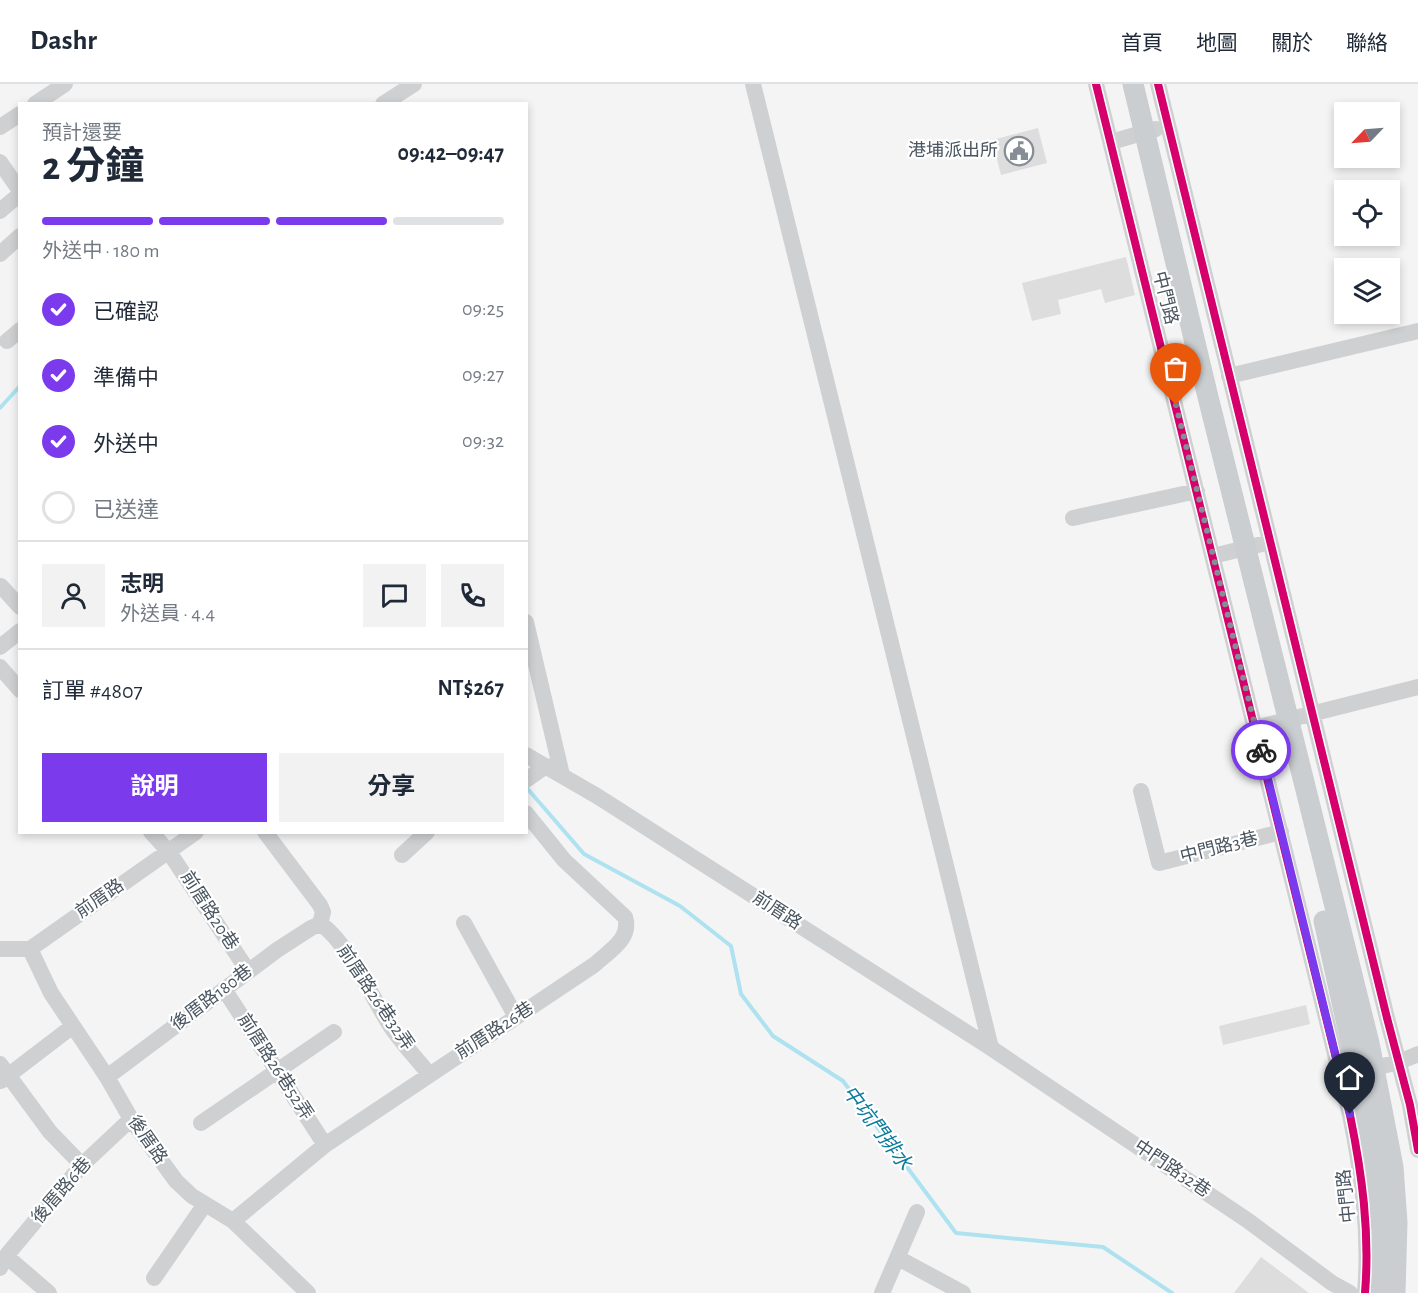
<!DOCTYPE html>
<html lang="zh-TW">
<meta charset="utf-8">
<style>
:root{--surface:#fff;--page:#f2f2f3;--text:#1f2937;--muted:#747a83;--line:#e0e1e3;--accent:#7c3aed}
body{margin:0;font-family:"Alegreya Sans","Noto Sans TC",sans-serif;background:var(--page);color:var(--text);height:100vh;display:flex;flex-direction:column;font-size:22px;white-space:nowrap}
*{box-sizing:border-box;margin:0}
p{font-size:20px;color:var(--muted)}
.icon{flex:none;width:33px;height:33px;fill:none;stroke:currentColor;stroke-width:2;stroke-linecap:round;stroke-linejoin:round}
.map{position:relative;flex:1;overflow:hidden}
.panel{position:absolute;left:18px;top:18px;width:510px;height:732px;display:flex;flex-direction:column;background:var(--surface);border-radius:0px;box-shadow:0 3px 9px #0003}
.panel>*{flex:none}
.needle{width:39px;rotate:245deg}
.controls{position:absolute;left:1334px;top:18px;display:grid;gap:12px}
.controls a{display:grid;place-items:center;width:66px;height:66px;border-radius:0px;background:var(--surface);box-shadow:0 3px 9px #0003;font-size:30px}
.pin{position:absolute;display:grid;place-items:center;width:51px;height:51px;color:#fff;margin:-62px -26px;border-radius:50% 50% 50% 0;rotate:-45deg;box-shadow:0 0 6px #0007}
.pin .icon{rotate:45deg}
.courier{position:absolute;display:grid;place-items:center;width:60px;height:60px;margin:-30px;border:4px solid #7c3aed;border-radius:50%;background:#fff;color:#222;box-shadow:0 2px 8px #0007}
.headline em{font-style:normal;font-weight:700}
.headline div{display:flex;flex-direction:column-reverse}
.headline{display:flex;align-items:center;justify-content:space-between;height:102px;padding:0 24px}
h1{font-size:39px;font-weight:700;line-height:45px}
.bar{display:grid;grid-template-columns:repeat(4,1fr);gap:9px 6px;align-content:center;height:72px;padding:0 24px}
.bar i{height:8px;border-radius:4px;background:var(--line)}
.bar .selected{background:var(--accent)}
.bar p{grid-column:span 4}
.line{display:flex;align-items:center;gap:15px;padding:0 24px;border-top:2px solid var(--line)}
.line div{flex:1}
.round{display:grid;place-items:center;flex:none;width:63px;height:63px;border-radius:0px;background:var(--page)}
ol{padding:0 24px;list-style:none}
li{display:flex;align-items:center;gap:18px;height:66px}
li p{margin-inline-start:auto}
li .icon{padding:6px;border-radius:50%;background:var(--accent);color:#fff;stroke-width:4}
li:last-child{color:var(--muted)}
li i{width:33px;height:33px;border:3px solid var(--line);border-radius:50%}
.action{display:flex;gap:12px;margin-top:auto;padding:12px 24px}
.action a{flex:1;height:69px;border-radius:0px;background:var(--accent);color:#fff;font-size:24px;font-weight:700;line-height:69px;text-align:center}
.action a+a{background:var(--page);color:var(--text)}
header{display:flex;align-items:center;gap:36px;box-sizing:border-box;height:84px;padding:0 30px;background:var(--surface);border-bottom:2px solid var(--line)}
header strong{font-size:28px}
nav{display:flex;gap:33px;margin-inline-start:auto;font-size:21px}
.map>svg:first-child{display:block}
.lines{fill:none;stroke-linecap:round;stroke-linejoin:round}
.stream{stroke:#aee2f0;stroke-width:4}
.building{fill:#ddddde}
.minor{stroke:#ced0d2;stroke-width:16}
.major{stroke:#caced1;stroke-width:21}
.cycleway-casing{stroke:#fff;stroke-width:11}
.cycleway{stroke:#d6006c;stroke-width:8}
.done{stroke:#868d94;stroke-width:6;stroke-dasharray:0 10.8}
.route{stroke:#7c3aed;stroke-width:8}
.labels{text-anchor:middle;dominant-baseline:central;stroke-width:4.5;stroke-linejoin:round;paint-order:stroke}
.poi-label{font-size:18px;fill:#4a5661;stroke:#fff;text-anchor:end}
.street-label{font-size:18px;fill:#4a5661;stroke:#fff}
.water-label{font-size:20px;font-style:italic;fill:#0c7c9b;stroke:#fff}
</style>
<header>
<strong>Dashr</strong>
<nav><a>首頁</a><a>地圖</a><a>關於</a><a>聯絡</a></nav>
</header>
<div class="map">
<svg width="1418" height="1209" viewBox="0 0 1418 1209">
<rect width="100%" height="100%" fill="#f4f4f4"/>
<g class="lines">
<path class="stream" d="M0,324L20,302
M526,703L584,770L680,822L731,862L741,910L773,952L843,997L956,1149L1103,1163L1172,1209"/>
</g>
<path class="building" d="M1038,44L1047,79L1001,91L992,56Z
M1126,173L1135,211L1105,219L1101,205L1058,216L1061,230L1032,237L1022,199Z
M1306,921L1310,940L1223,961L1219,942Z
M1261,1173L1309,1209H1234Z"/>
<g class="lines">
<path class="minor" d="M753,0L991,964
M1096,0L1350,1031C1362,1090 1370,1148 1365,1209
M1158,0L1387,934L1410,1021L1418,1066
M35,20L65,0
M383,20L414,0
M0,43L20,30
M1111,58L1156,45
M0,78L20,107
M0,127L20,110
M0,170L20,152
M7,257L20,246
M1229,292L1418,247
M1073,434L1197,407
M1213,472L1270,458
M1,502L20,523
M526,538L562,691
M0,563L20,547
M0,583L20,606
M1255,644L1418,603
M526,671L597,712L991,964L1247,1136L1332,1199L1350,1209
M526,696L546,682
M1141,707L1159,779L1281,748
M151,748L169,768L248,887
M265,748L320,821L323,828L320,840
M402,771L427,748
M464,839L516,933
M320,840C345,854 374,917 391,943C402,959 416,974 429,990
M0,865H30L196,748
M30,865L51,909L107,993L131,1035L176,1097L192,1112L233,1137L308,1209
M224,905L325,1061
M0,980L50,1048L82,1081
M1362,987L1399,978L1418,970
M107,993L277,866L311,844L320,840
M1,997L73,942
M201,1039L334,948
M233,1137L325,1061L594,881C609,867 632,855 625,833L564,776L526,729
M6,1172L49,1209
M898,1174L963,1209
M0,1184L6,1172L82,1081L131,1035
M154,1194L205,1120
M882,1209L917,1128"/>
<path class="major" d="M1133,0L1208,313L1369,959L1393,1083L1397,1138L1395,1209
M1324,837L1367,1031L1377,1083L1381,1136L1378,1209"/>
<g class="cycleway-casing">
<path id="cycleway" d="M1096,0L1350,1031C1362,1090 1370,1148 1365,1209
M1158,0L1387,934L1410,1021L1418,1066"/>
</g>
<use href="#cycleway" class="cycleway"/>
</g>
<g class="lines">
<path class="done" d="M1176,321L1261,666"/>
<path class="route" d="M1261,666L1350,1030"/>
</g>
<defs>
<g id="civic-ring" transform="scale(1.5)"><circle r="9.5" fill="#fff" stroke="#868d94" stroke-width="1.5"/><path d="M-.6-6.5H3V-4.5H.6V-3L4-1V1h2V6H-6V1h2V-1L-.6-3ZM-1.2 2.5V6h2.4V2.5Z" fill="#868d94"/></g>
</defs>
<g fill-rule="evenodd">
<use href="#civic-ring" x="1019" y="67"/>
</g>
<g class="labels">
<g class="poi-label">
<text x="998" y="67">港埔派出所</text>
</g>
<g class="street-label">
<text transform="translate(1165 214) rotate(76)">中門路</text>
<text transform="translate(1219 764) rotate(-14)">中門路3巷</text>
<text transform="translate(100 815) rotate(-35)">前厝路</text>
<text transform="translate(209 827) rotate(57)">前厝路20巷</text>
<text transform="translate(777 827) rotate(33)">前厝路</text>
<text transform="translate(212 914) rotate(-37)">後厝路180巷</text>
<text transform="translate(375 914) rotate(56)">前厝路26巷32弄</text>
<text transform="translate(495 947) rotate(-33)">前厝路26巷</text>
<text transform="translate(275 983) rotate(57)">前厝路26巷52弄</text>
<text transform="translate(147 1056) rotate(55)">後厝路</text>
<text transform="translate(1172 1085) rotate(34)">中門路32巷</text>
<text transform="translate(62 1107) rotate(-49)">後厝路6巷</text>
<text transform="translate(1347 1112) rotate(-96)">中門路</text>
</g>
<g class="water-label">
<text transform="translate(877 1044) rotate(53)">中坑門排水</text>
</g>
</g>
</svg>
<div class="controls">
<a><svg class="needle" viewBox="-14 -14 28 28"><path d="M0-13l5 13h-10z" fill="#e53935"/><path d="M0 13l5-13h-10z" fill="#747a83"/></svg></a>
<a><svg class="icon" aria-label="locate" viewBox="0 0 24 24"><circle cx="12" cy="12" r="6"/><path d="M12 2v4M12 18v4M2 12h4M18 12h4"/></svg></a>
<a><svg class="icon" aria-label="layers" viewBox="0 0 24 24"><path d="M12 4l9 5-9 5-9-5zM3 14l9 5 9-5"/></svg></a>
</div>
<div class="pin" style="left:1176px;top:321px;background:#ea580c"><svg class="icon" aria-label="bag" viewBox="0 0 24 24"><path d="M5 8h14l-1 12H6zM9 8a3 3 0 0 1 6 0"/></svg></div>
<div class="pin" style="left:1350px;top:1030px;background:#1f2937"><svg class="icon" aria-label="home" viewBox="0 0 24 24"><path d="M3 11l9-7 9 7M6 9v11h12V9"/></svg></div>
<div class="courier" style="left:1261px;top:666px"><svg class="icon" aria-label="bike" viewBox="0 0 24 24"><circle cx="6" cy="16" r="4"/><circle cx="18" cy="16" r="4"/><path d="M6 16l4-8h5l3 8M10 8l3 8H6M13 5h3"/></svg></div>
<section class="panel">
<div class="headline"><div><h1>2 分鐘</h1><p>預計還要</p></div><em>09:42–09:47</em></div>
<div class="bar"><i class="selected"></i><i class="selected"></i><i class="selected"></i><i></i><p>外送中 · 180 m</p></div>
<ol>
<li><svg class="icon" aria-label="check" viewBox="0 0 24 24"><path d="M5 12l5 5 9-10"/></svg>已確認<p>09:25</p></li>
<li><svg class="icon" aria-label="check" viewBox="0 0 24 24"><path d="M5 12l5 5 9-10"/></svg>準備中<p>09:27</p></li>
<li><svg class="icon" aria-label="check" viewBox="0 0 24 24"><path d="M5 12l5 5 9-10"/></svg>外送中<p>09:32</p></li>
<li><i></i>已送達</li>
</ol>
<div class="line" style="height:108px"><a class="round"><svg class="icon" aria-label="person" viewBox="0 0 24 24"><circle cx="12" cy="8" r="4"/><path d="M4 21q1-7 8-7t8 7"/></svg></a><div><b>志明</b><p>外送員 · 4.4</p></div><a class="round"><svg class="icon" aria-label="chat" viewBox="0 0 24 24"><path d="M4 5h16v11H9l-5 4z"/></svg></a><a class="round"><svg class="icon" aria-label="phone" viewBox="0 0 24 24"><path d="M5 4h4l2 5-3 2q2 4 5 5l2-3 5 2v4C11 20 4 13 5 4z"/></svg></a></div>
<div class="line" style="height:78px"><div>訂單 #4807</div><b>NT$267</b></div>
<div class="action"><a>說明</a><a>分享</a></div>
</section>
</div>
